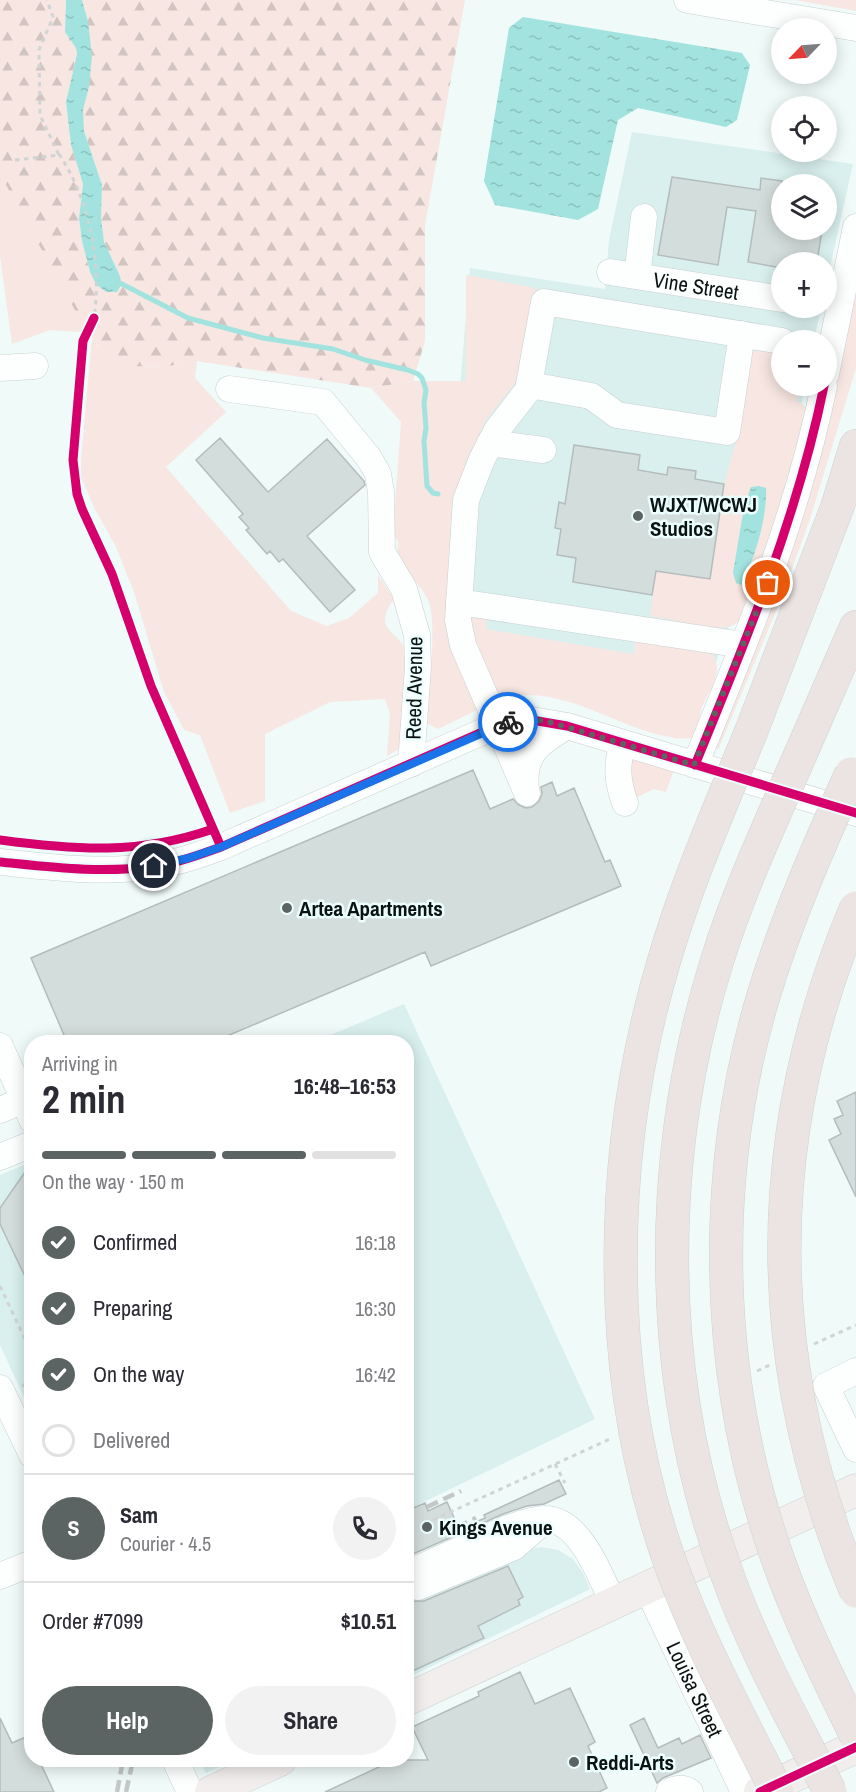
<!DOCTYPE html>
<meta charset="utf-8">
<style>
:root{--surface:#fff;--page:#f2f2f3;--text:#2b2b33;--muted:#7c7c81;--line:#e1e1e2;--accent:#5b6463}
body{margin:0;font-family:"Archivo Narrow",sans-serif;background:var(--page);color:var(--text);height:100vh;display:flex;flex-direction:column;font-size:22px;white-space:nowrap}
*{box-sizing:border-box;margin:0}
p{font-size:20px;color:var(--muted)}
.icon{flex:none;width:33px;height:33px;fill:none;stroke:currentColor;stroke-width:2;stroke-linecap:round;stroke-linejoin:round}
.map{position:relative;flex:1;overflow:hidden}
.details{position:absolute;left:24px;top:1035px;width:390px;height:732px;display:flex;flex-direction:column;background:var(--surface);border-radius:24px;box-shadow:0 3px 15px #0003}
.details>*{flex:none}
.needle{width:39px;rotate:245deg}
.fabs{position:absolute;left:771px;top:18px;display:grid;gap:12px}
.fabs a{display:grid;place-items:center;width:66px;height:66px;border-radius:50%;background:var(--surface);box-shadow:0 3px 15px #0003;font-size:30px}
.pin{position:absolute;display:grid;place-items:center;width:51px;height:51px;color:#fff;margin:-26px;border:3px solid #fff;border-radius:50%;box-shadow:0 2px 6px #0007}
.courier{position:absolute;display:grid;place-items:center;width:60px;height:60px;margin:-30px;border:4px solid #1a73e8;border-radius:50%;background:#fff;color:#222;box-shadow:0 2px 8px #0007}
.head em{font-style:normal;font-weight:800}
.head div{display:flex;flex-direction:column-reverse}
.head{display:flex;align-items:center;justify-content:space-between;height:102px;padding:0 18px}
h1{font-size:39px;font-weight:800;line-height:45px}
.bar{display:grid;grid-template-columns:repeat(4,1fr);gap:9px 6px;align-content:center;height:72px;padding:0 18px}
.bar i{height:8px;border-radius:4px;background:var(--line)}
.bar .selected{background:var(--accent)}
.bar p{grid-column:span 4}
.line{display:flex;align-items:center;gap:15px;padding:0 18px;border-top:2px solid var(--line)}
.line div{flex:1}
.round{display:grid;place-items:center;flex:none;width:63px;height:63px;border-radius:32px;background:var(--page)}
ol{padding:0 18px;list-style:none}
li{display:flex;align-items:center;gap:18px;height:66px}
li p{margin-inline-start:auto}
li .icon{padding:6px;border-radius:50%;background:var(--accent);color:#fff;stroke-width:4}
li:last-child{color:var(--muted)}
li i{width:33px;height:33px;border:3px solid var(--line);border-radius:50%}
.action{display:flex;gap:12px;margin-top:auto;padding:12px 18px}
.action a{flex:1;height:69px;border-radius:36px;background:var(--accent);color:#fff;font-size:24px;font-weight:800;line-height:69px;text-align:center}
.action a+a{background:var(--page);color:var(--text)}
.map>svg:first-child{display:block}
.built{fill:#d9f0ee;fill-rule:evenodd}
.green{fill:#f7e6e2}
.forest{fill:url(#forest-firs)}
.water{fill:url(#water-ripples)}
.pier{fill:#effaf9}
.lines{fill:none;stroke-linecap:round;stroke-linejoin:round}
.stream{stroke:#a2e3df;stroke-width:5}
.building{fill:#d3dddc;stroke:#b4bcbc;stroke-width:1.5}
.minor-casing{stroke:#c8d1d1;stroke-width:27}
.major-casing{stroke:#cdd3d2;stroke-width:33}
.highway-casing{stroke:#cdd3d2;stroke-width:34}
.path{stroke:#d0d4d4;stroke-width:3;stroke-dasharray:4.5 4.5;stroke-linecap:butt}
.minor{stroke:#fdfefe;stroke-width:26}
.major{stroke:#f2eeed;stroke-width:32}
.highway{stroke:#ece4e2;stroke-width:33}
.rail{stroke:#c4c7c7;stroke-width:4.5;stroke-dasharray:12 6;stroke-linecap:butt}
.highway-bridge-casing{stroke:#cdd3d2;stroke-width:34;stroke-linecap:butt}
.highway-bridge{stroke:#ece4e2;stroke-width:33}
.cycleway-casing{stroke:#ebfefd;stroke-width:13}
.cycleway{stroke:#d6006c;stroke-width:9}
.done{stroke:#5b6463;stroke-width:6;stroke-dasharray:0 10.8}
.route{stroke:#1a73e8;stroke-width:8}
.poi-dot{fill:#5b6463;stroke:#ebfefd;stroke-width:2}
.labels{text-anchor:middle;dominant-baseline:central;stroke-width:5;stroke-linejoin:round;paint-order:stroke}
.street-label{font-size:21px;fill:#0b1312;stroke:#ebfefd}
.poi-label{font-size:21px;font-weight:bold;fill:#0b1312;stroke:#ebfefd;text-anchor:start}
</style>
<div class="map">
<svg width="856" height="1792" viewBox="0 0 856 1792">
<defs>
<pattern id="forest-firs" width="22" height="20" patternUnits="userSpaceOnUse" patternTransform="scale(1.5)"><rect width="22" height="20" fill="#f7e6e2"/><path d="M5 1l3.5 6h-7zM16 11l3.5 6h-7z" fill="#d2c4c1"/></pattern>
<pattern id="water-ripples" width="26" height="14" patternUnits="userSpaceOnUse" patternTransform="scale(1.5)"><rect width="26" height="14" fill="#a2e3df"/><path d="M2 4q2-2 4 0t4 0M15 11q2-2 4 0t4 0" fill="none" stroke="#8ac2be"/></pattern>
</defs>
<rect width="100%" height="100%" fill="#effaf9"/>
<path class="built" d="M632,132L853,164L827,281L826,262H782V308H821L814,340H782V386H805L792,452L706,690L524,687L434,700L470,268L605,289L609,240ZM782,184H826V230H782Z
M404,1004L595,1419L407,1510L406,1042H314Z
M31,1162V1412L0,1345V1175Z
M541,1547L558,1550L573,1559L583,1573L590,1589L407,1678V1598L525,1550Z
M199,1760H235L206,1773Z"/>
<path class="green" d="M795,0H856V11Z
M0,148L94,333L50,330L12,344L0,256Z
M466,275L536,288L519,378L486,420L466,461L454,503L479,709L438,729L426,723C428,696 438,621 428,600C421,585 406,572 395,560L397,558L398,541L393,535L401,422L371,388L413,381H466Z
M856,278V368L810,519L779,604L718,750L716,745Z
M92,338L98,346L149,367H163L197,361L195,378L226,412L166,467L291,611L327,626L349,618L378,593V575L394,599C370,633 401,628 409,658L399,749L387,756L390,714L385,699L330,702L265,734V801L230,813L200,735L184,730L164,692L134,592L116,547L95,509L81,477V460Z
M759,348L781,350L782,386H800L797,401L807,408L775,526L740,620L732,626L718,629L650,616L656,571L710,579L724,484L740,427L751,354Z
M487,614L486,629L633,654L636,636C652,639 698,644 710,653C719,660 718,673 714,683C709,694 700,706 700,718C700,725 703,729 702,737C693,738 684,739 675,738C617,730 561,681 501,699L479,658L470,615Z
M642,758L675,767L666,792L654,789L631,800L630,761Z"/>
<path class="forest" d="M0,0H66L65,32L76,48L77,54L66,102L71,145L83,184L79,218L82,241L90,272L120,276L104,242L100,218L102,185L84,131L83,110L89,87L88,21L82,0H465L425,225V341L413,381L371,388L197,361L163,367L134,366L105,353L92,338L76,312L0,174Z"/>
<path class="water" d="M66,0H82L88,21L92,56L89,87L83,110L84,131L102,185L101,218L104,242L120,276L121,285L117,292H106L96,284L90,272L82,241L79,218L83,184L71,145L66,102L77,54L76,48L65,32Z
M523,17L742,53L750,65L737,120L726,127L638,108L618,120L598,209L578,220L495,205L484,181L509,28Z
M759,486L766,488C767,519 755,557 742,585L736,583L733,573L744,507L751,487Z"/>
<path class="pier" d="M856,892V1002L842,1048L831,1051L824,1047Z"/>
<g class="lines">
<path class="stream" d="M116,281L188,318L263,338L333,349L365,360L408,370L418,374L422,378L426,390L424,403L426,428L424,441L427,486L433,493L438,494"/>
</g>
<path class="building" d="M672,177L760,190L761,178L782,181V230H822L817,262H782V268L748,262L756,211L727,207L718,265L658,255Z
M220,438L268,492L327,439L364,481L365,485L307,536L355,590L330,612L283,559L279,562L270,551L267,554L246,530L249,528L239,517L243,514L196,460Z
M574,445L640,455L638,470L667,475L668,467L696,471L695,479L724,484L710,579L656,571L652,595L573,582L576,558L557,555L561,529L555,528L559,502L565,504Z
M473,770L490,809L513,799L519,805L526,808L532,807L539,801L542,794L541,787L552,782L557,796L574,788L605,862L610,860L621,886L431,966L425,952L213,1042H67L31,958Z
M856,1092V1197L829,1140L841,1134L834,1119L843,1115L837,1101Z
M32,1162V1291L0,1224V1208Z
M559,1480L566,1494L544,1504L527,1506L503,1514L461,1533L460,1529L485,1518L484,1515Z
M447,1502L461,1533L406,1557V1511L425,1503L428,1511Z
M508,1566L523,1597L518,1600L520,1605L478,1626L484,1638L406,1674V1605L415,1601H424Z
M520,1672L535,1704L570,1688L595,1742L588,1746L607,1788L599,1792H325L394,1760H428L412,1727L479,1696L478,1692Z
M0,1718L12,1743L28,1736L32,1743V1760H39L54,1792H0Z
M644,1718L658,1748L679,1738L682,1744L700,1735L711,1758L663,1778L657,1783L630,1725Z"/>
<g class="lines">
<g class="minor-casing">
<g id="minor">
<path d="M687,0L856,28"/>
<path id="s1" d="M610,272L782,299"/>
<path d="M637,276L644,217"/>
<path d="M0,368L35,366"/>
<path d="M826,374L856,227"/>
<path d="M530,385L591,396L617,415L727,432L742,334"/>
<path d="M229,389L323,402L369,458L378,474L381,492L382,552L404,589L417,635L418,667L411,764"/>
<path d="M490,443L543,450"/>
<path d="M459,602L743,645"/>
<path d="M623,743C616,765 617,781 625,803"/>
<path d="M695,765C746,641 797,518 824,386"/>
<path d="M526,790C522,754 538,743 567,726"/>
<path d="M527,793L463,645L458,620L466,500L482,459L497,430L528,390L544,302L782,341"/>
<path d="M0,862C50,867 103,874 154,866C177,863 199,855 221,847L498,725L526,719L567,726L856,813"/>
<path d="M0,1046L24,1100L0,1110"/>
<path d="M24,1100L32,1120"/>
<path d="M0,1157L32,1144"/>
<path d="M856,1371L826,1386L856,1449"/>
<path d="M0,1388L32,1455"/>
<path d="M406,1574L508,1528C520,1524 533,1519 545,1519C580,1519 601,1577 613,1603"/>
<path d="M0,1576L32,1563"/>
<path d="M418,1587L514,1547L544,1521"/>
<path id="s2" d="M647,1588L744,1792"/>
<path d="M175,1760L190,1792"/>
<path d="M669,1792C675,1789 683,1787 690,1792"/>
</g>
</g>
<g class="major-casing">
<path id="major" d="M406,1700L856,1490
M211,1792L280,1760
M760,1792L856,1747"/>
</g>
<g class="highway-casing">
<path id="highway" d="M751,732L837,508L856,446
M801,753L856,627"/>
</g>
<path class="path" d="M59,154C90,201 102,262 94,318
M15,160L59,155L40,115L39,50L53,17L47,0
M0,1286L32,1354
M814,1344L856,1325
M757,1371L770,1365
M22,1386L32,1381
M555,1464L565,1483
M433,1520L612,1438"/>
<use href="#minor" class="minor"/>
<use href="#major" class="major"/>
<use href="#highway" class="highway"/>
<path class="rail" d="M427,1507L461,1491
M440,1535L476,1518
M117,1792L123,1760
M126,1792L133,1760"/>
<g class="highway-bridge-casing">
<path id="highway-bridge" d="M751,732C720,807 687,882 664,961C607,1151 603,1376 671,1565C699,1643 740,1717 777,1792
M801,753C771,822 739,890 717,961C655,1159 656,1379 727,1574C754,1650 794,1720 830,1792
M851,774C819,846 787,918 764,994C711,1169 714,1363 770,1536C792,1605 824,1670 856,1735
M856,908C760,1137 761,1362 856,1591"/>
</g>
<use href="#highway-bridge" class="highway-bridge"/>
<g class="cycleway-casing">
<path id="cycleway" d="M94,318L83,341L73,460L77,494L82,509L112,574L151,686L221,847
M695,765C746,641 797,518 824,386
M0,840C76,850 139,855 213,829
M0,862C50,867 103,874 154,866C177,863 199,855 221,847L498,725L526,719L567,726L856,813
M760,1792L856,1747"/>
</g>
<use href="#cycleway" class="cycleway"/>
</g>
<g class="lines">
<path class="done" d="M508,722L526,719L546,721L694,765L768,583"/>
<path class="route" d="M154,866L189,858L221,847L508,722"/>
</g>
<g class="poi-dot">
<circle cx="638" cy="516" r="6"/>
<circle cx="287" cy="908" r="6"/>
<circle cx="427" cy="1527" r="6"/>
<circle cx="574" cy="1762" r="6"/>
</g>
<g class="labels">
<g class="street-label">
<text stroke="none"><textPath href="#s1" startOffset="87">Vine Street</textPath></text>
<text transform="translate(414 688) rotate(-89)">Reed Avenue</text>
<text stroke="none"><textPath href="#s2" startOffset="112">Louisa Street</textPath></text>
</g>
<g class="poi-label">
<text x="650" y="504">WJXT/WCWJ<tspan x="650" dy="24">Studios</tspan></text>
<text x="299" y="908">Artea Apartments</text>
<text x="439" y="1527">Kings Avenue</text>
<text x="586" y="1762">Reddi-Arts</text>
</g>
</g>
</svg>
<div class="fabs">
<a><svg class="needle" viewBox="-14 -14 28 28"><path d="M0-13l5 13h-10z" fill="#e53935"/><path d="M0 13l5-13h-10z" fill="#7c7c81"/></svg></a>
<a><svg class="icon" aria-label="locate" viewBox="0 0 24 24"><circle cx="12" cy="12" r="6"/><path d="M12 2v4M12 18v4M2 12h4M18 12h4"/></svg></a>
<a><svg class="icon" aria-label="layers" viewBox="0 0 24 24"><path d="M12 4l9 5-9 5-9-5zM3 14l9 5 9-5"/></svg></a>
<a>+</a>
<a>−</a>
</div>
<div class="pin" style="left:768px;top:583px;background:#ea580c"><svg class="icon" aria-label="bag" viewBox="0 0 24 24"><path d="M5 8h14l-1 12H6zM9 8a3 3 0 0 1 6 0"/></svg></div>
<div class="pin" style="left:154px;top:866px;background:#1f2937"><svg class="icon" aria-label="home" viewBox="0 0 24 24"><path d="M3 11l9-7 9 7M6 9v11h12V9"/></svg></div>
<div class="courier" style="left:508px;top:722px"><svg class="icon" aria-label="bike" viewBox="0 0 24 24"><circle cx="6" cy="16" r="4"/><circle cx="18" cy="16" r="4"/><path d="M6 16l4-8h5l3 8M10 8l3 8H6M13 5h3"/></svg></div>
<section class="details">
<div class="head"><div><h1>2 min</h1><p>Arriving in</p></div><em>16:48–16:53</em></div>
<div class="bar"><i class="selected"></i><i class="selected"></i><i class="selected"></i><i></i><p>On the way · 150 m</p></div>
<ol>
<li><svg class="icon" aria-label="check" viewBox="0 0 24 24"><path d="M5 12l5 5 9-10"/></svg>Confirmed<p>16:18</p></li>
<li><svg class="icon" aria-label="check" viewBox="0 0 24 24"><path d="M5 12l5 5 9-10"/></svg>Preparing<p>16:30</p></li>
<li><svg class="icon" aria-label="check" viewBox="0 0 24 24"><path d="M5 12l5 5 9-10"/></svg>On the way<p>16:42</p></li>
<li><i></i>Delivered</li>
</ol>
<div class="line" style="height:108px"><b class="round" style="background:var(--accent);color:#fff">S</b><div><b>Sam</b><p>Courier · 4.5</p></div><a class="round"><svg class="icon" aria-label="phone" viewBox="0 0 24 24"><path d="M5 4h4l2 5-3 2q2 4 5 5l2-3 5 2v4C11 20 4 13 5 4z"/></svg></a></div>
<div class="line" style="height:78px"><div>Order #7099</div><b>$10.51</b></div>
<div class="action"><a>Help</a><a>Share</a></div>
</section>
</div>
